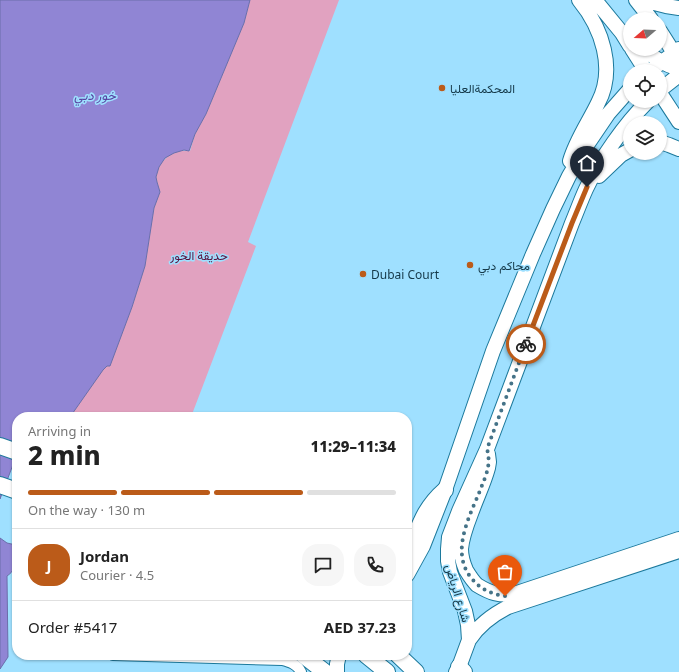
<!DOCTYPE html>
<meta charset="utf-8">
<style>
:root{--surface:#fff;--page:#f6f6f6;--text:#222;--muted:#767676;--line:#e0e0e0;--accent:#bb5b19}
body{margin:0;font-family:"Noto Sans",Vazirmatn,sans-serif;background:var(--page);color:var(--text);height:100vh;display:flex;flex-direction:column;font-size:15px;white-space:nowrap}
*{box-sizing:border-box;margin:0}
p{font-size:13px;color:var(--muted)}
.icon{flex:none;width:22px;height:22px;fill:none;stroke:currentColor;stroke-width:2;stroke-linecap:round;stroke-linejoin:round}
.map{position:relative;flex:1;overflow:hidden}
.side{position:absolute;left:12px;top:412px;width:400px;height:248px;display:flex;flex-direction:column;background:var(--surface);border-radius:16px;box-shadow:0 1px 3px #0004}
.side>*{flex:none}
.needle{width:26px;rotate:251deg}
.fabs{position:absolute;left:623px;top:12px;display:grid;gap:8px}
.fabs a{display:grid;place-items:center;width:44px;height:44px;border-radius:50%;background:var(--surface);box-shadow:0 1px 3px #0004;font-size:20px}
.pin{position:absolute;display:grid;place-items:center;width:34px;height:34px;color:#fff;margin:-41px -17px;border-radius:50% 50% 50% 0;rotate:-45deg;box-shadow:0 0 4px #0007}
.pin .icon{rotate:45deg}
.courier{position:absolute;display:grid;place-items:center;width:40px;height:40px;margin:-20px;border:3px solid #bb5b19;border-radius:50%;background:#fff;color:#222;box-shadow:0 1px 5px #0007}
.headline em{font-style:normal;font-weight:800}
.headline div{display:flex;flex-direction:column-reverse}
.headline{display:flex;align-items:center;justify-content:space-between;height:68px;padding:0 16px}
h1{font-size:26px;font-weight:800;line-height:30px}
.bar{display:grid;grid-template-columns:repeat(4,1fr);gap:6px 4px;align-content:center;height:48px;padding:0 16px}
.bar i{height:5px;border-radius:3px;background:var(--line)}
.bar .selected{background:var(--accent)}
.bar p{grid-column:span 4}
.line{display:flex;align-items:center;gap:10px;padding:0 16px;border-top:1px solid var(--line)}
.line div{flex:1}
.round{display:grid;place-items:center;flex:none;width:42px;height:42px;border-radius:16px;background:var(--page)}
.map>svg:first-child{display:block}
.green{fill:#e1a2c0}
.water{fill:#9085d4;stroke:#6b6eaa}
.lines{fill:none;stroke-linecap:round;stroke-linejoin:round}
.street-casing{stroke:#1c799c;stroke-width:12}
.secondary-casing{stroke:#1c799c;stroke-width:16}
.primary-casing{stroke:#1c799c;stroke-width:18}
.street{stroke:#fff;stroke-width:10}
.secondary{stroke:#fff;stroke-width:14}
.primary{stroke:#fff;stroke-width:16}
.done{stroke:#457388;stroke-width:4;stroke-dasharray:0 7.2}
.route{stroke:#bb5b19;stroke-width:5}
.poi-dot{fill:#bb5b19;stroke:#9fe0ff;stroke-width:1.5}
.labels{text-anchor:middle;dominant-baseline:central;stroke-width:3;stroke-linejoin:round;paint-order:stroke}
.poi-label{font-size:12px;fill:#143848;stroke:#9fe0ff;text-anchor:start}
.park-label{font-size:12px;fill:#590d3b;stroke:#9fe0ff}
.street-label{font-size:12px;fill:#143848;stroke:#9fe0ff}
.water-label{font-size:13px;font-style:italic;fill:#5844a2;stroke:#9fe0ff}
</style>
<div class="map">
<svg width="679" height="672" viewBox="0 0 679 672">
<rect width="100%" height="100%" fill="#9fe0ff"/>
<path class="green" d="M250,0H339L248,242L256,246L191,417H70L103,369L107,366L110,365L132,307L145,266L154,208L160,192L157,182L156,177L159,167L162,162L169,155L179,151H190L195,134L206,114L244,23Z"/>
<path class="water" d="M0,0H250L244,23L206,114L195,134L189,151L184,150L174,153L165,158L159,167L156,177L157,182L160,192L154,208L145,266L132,307L110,366H107L103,370L70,417H17V454L0,499Z
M0,538L7,543L16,545C14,548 13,551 13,555C13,560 16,563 14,568C13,571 10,574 7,576L8,657L0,669Z"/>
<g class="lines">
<g class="street-casing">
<path id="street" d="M113,655L282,660C290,662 297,664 301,672"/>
</g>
<g class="secondary-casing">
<path id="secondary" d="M595,0L622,33L630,46
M636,0L651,19
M642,0L666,6L679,8
M660,31L679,61
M632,49L646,71
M645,49C654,59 666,65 679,69
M650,71L679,49
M660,90L679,75
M660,93L679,122
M660,142L669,145L679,149
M570,161C576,140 589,122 598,103C616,69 602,28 579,0
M599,176L621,155L630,150
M488,454L489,462L488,468C484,483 477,497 472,511C467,524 462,536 461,549C461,557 463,563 466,570C469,575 473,581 477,585C490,593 499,596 514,594L679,539
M407,575L423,546L445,490L493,351L533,254L553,209L569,176L589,142L608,114L630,89
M469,640C479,625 492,615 508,607L679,551
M337,672V664L339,655
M456,672L459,667L469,640L468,625L465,611L450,572L448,561V549L449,537L459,511L487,449L572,223C577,211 581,200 586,189C600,159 625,124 648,101"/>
</g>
<g class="primary-casing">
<path id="primary" d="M0,446L17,452
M0,485L17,491
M407,556C419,530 422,510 445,490
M303,655L325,672
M366,655L387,672
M398,655L416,672
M459,667L464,672"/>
</g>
<use href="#street" class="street"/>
<use href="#secondary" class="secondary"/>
<use href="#primary" class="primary"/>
</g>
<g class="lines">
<path class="done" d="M505,596C490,594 478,588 469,575C451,548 471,514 481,488C487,473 491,464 487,449L526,344"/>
<path class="route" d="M526,344L572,223L587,187"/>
</g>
<g class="poi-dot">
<circle cx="442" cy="88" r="4"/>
<circle cx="470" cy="265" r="4"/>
<circle cx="363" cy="274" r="4"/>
</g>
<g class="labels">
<g class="poi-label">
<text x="450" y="88">المحكمةالعليا</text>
<text x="478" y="265">محاكم دبي</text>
<text x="371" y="274">Dubai Court</text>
</g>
<g class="park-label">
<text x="199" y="255">حديقة الخور</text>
</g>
<g class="street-label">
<text transform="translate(458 593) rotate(73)">شارع الرياض</text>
</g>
<g class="water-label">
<text x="95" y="95">خور دبي</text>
</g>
</g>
</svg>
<div class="fabs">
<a><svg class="needle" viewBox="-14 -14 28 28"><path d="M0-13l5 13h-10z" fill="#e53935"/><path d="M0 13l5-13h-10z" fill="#767676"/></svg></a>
<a><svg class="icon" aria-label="locate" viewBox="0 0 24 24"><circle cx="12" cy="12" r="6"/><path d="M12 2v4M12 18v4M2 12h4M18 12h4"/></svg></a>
<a><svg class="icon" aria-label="layers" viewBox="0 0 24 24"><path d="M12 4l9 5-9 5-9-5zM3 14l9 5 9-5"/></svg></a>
</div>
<div class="pin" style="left:505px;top:596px;background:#ea580c"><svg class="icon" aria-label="bag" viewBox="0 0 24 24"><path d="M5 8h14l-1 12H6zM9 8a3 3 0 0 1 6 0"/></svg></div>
<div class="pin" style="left:587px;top:187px;background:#1f2937"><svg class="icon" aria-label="home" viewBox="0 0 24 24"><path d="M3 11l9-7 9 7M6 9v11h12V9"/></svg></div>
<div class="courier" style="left:526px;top:344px"><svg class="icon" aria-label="bike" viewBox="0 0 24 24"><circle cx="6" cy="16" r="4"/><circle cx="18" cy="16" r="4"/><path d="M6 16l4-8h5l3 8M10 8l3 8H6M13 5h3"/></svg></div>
<section class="side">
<div class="headline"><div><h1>2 min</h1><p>Arriving in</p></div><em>11:29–11:34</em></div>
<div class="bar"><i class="selected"></i><i class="selected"></i><i class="selected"></i><i></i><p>On the way · 130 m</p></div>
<div class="line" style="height:72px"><b class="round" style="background:var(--accent);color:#fff">J</b><div><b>Jordan</b><p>Courier · 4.5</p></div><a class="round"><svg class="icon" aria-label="chat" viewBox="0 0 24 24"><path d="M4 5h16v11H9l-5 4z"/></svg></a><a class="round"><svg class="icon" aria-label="phone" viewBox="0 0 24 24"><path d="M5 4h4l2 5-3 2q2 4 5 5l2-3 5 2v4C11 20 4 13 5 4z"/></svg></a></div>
<div class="line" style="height:52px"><div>Order #5417</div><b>AED 37.23</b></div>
</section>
</div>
